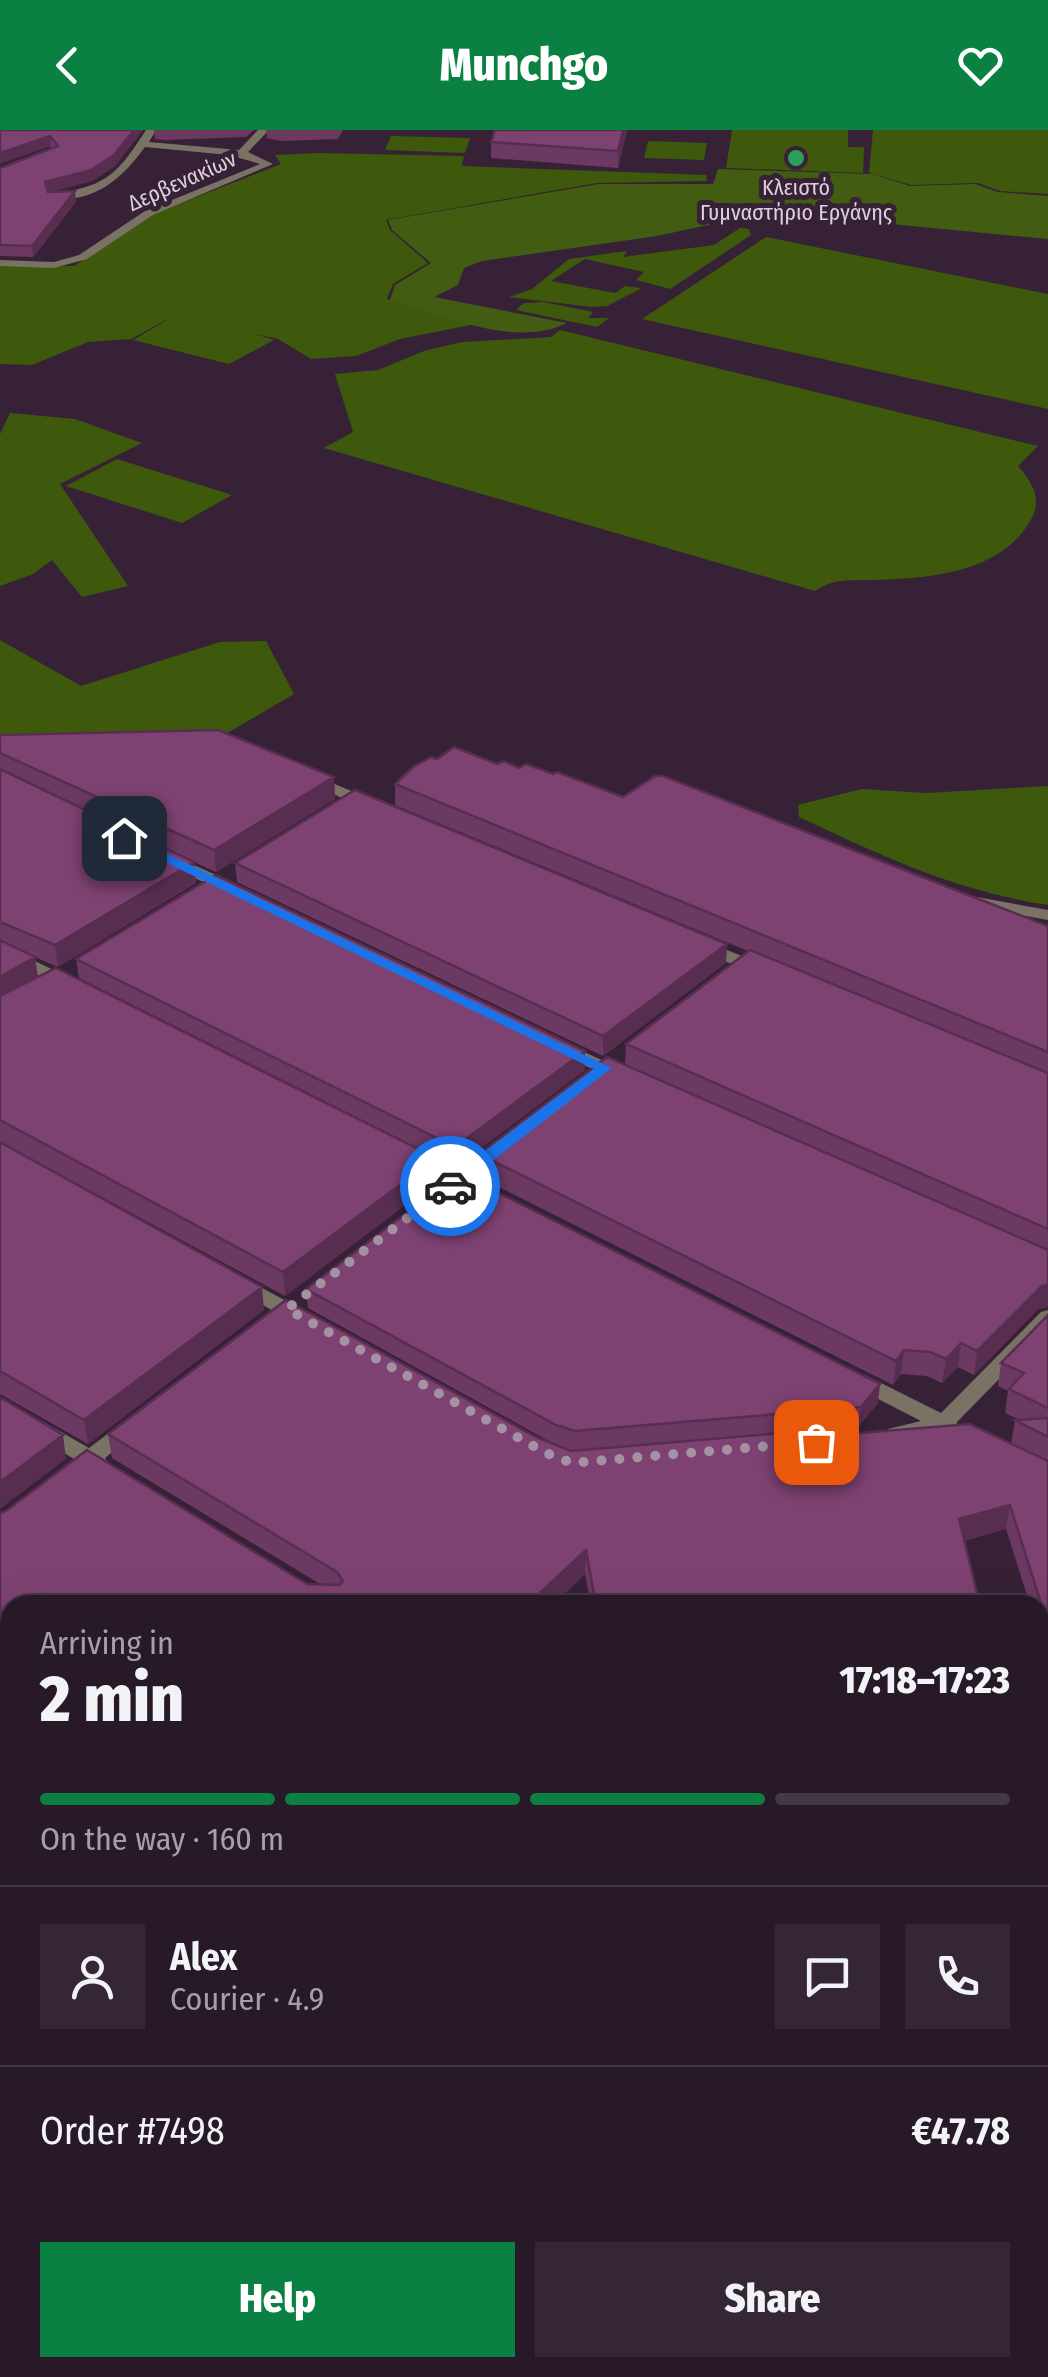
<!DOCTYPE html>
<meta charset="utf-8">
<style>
:root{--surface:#281929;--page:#342635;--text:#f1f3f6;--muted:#a5a0a8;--line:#443846;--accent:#0b8043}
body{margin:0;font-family:"Fira Sans Condensed",sans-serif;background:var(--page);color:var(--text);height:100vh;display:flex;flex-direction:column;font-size:38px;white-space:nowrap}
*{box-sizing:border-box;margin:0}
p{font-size:32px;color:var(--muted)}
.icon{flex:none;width:55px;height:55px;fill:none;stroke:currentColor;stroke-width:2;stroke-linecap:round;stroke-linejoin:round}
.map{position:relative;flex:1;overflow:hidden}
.details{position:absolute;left:0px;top:1465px;width:1050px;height:782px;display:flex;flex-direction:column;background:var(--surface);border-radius:30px 30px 0 0;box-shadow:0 10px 40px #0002,0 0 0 2px var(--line)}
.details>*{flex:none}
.pin{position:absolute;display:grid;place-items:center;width:85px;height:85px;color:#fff;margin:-42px;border-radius:20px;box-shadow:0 5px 15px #0006}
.courier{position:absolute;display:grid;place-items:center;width:100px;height:100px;margin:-50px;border:8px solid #1a73e8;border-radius:50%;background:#fff;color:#222;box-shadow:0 2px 12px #0007}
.summary em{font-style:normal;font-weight:800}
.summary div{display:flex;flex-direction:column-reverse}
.summary{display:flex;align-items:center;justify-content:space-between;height:170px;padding:0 40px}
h1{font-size:65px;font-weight:800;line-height:75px}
.bar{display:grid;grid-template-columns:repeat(4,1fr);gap:15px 10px;align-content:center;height:120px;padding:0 40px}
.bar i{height:12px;border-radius:8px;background:var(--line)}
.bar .active{background:var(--accent)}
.bar p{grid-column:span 4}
.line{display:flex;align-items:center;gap:25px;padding:0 40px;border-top:2px solid var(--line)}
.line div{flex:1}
.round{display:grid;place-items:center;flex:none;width:105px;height:105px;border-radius:0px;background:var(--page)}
.button{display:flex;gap:20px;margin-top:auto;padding:20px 40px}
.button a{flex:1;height:115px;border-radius:0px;background:var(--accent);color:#fff;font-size:40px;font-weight:800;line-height:115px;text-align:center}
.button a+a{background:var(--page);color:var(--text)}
header{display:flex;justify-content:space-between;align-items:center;height:130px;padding:0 40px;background:var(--accent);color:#fff;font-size:45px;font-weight:800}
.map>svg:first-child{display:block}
.green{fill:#3e590b}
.forest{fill:#425d11}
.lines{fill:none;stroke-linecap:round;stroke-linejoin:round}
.street{fill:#7a7265;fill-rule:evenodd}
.secondary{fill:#a89a86;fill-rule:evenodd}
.wall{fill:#6c3962}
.shaded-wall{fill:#582e50}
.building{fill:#7e4272;stroke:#582e50;stroke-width:2.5}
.route{fill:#1a73e8}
.done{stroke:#a392a2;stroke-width:10;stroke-dasharray:0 18}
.leisure-dot{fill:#2e9e5b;stroke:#362137;stroke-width:4}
.labels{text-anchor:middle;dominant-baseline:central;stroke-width:10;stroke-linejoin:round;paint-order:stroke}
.far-street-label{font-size:22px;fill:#ddcfdc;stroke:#362137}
.far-poi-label{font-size:22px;fill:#ddcfdc;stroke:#362137}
</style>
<header><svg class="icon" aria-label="back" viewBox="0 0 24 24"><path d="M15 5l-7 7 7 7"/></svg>Munchgo<svg class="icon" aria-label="heart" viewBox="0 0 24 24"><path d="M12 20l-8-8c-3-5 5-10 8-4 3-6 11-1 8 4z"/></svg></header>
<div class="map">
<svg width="1048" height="2247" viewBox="0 0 1048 2247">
<rect width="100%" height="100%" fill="#362137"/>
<path class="green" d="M732,0H848V17H864L863,43L726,38Z
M873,0H1048V64L1000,61L978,53L911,55L869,43Z
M391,6L470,8L465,23L385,20Z
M648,11L707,13L704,30L644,28Z
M319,23L464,26L462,36L706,45L707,51L597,53L386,90L390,100L428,133L393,154L387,169L476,194L400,209L356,226L311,229L278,209L255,204L274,210L229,234L133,210L177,184L131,209L88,212L32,235L0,234V136H74L156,83L281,34L275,25Z
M740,98L749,99L751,105L670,159L636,150L644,142L585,129L551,151L615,163L625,156L642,158L607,176L592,177L509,167L532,159L569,129L627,121L623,127L714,115Z
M766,107L1048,164V279L642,189Z
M544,172L593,182L588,188H609L597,197L516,180L524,173Z
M560,200L1038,316L1018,336C1035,356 1044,372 1027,396C995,444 927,448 873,450C850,451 835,447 815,461L324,318L353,302L335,244L378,240L424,221L462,212L551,207Z
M10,283L75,289L142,313L60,354L128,456L82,467L52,430L33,444L0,456V304Z
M117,329L232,365L182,393L66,356Z
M0,510L81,556L220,512L266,511L294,564L224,605L0,610Z
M1048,656V775C956,761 882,726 799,687L798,675L862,659L926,663Z"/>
<path class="forest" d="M718,39L872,44L910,56L975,54L998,62L1048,66V109L797,85L750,86L657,106L482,131L464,138L458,155L434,167L567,193C516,219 442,185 390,170L395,155L431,133L392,100L388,90L599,54H713Z"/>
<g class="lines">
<path class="street" d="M146,0H156L149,12L239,20L258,0H269L248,22L273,34L153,85L87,129L54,138L0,136V130L54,132L79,125L145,81L260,34L229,25L145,17C120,51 94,73 49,69V65C105,56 115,48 146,0Z
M310,644L376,671L378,674L370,679L364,677L304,652L302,649Z
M174,726L240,756L242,760L234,765L228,764L168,735V727Z
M971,766L1048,780V790L965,775V767Z
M701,810L768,836L771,840L768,844H756L695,819L692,815L695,811Z
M0,814L74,850L77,854L68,859L62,858L0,826Z
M562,912L628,942L630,946L621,952L614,950L556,921L553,917L556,913Z
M416,1022L482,1053L485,1057L475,1063L468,1061L409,1032L406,1028L409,1024Z
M243,1148L307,1182L310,1187L307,1192H293L236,1160L233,1155Z
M1048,1180V1199L957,1292L956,1300L896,1311L888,1309L885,1304L888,1299L921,1291L851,1255L847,1250L851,1245H865L941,1283L1041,1182Z
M0,1267L89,1318L122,1293H138L141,1298L105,1328L108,1333L105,1338L91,1339L73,1349L65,1346L62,1341L74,1329L0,1284Z
M1048,1538V1556L1040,1557V1539Z
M1040,1622L1048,1625V1667L1040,1664Z
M312,2238H348L344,2247H308Z
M934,2238H973L977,2247H938Z"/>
<path class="secondary" d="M1048,1876V1900L1040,1901V1877Z
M1048,1937V1961L1040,1962V1938Z
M0,1961H10V1985H0Z
M0,2012H10V2038H0Z"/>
</g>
<path class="wall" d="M0,0H143L115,36L92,51L49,62L76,72L33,127L0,126V38L52,18Z
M154,0H254L246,7L164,10L155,9Z
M266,0H343L338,9L281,11L267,8Z
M495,0H627L618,38L491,28V12Z
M0,605L334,647L335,669L216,742L194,732L196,753L58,837L35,827L38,847L436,1028L437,1051L285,1166L0,1012Z
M437,629L497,634L553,644L623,667L1048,796V1177L1038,1179L974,1245L958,1237L942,1253L927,1246L901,1244L893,1255L479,1047V1024L625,935L626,914L748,821L395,675V654Z
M235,733L727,814L726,833L603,926L237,752Z
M76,829L585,940L456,1037L79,848Z
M0,1012L264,1180L88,1314L0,1264Z
M306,1159L878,1273L858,1297L840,1298V1305L1011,1314L1015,1290H1020L1005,1283L1008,1261L998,1256L1001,1233L1048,1185V1534L1040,1508V1475H1030L1006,1399L964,1411L980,1475H591L585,1444L553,1475H10V1889H0V1583L8,1584V1579L0,1578V1383L307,1454H320L112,1328L108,1304L536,1307L556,1315L308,1178Z
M1040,1648H1048V1827L1040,1828Z
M1040,1963H1048V2247H1035L1021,2238H1040Z
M0,2050H10V2180L0,2181Z
M707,2238H923L928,2241L949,2247H709L710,2240Z"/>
<path class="shaded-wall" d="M134,0H143L115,36L92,51L46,63L45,52Z
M623,0H627L618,38V21Z
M50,6L51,16L0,34V23Z
M75,61L76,72L33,127L32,116Z
M334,647L335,669L216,742L214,720Z
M194,732L196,753L58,837L55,815Z
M727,814L726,833L603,926V906Z
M35,827L38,849L0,872V847Z
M585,921V940L456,1037L455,1017Z
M436,1028L437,1051L285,1166L283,1142Z
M1048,1155V1177L1038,1179L974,1245L977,1221L1042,1156Z
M262,1157L264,1180L88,1314L84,1290Z
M961,1213L958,1237L942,1253L946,1229Z
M904,1220L901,1244L893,1255L896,1231Z
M880,1254L878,1273L858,1297L861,1277Z
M63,1305L66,1329L0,1379V1352Z
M1010,1375L1006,1399L955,1413L959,1389Z
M586,1420L585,1444L553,1475H527Z
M266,2238H298L288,2247H256Z"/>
<path class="building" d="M0,0H134L114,25L91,40L45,52L48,62L75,61L32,116L0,115V38L58,16L50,6L0,23Z
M495,0H623L618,21L491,12Z
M218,600L334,647L214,720L0,623V605Z
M454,617L497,634L504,631L519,638L526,634L553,644L557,642L623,667L655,646H663L1048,796V922L395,654L413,637L431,627L437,629Z
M0,639L194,732L55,815L0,792Z
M355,660L727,814L603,906L235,733Z
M216,745L585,921L455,1017L76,829Z
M0,810L35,827L0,847Z
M750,820L1048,943V1099L626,914Z
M56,838L436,1028L283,1142L0,990V866Z
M607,927L1048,1120V1155L1042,1156L977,1221L961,1213L946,1229L930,1222L904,1220L896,1231L479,1024Z
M0,1012L262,1157L84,1290L0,1241Z
M459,1043L880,1254L861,1277L575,1301L556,1295L306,1159Z
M286,1170L536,1307L571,1321L840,1298L835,1305L970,1294L1048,1331V1496L1010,1375L959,1389L980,1475H596L586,1420L527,1475H10V1865H0V1583L8,1584L9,1557L0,1555V1383L6,1381L87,1320L307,1454L339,1455L343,1451L337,1442L108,1304Z
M1048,1185V1278L1009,1259L1024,1243L1001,1233Z
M0,1267L63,1305L0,1352Z
M1048,1288V1307L1015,1290Z
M1040,1648H1048V1803L1040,1804Z
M1040,1963H1048V2222L1040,2216Z
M0,2050H10V2151L0,2152Z
M81,2238H266L256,2247H70Z
M384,2238H558L573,2247H374Z
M722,2238H923L928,2241L930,2238H935L949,2247H736Z"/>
<path class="route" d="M119,705H128L612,938L456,1059H444V1052L594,939L119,710Z"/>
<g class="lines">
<path class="done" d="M450,1056L287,1179L546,1323L572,1333L816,1312"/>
</g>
<circle class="leisure-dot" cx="796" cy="28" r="10"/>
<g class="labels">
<g class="far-street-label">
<text transform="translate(182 51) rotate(-24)">Δερβενακίων</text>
</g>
<g class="far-poi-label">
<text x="796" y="57">Κλειστό<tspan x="796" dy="25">Γυμναστήριο Εργάνης</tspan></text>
</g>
</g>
</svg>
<div class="pin" style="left:816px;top:1312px;background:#ea580c"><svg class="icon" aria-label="bag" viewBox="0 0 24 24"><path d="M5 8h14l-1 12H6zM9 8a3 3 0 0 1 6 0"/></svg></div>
<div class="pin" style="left:124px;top:708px;background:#1f2937"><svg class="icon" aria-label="home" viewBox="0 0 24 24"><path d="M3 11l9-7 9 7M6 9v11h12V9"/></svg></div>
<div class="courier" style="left:450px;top:1056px"><svg class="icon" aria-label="car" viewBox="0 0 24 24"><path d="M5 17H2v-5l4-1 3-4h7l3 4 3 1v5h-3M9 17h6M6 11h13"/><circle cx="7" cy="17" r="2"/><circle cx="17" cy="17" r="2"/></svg></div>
<section class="details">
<div class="summary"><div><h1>2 min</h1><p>Arriving in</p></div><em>17:18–17:23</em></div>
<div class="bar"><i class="active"></i><i class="active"></i><i class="active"></i><i></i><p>On the way · 160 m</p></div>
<div class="line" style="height:180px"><a class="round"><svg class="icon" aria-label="person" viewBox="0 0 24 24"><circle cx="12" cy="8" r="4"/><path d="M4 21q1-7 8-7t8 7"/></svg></a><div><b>Alex</b><p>Courier · 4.9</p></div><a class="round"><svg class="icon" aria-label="chat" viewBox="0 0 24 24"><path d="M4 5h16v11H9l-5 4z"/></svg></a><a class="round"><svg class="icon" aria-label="phone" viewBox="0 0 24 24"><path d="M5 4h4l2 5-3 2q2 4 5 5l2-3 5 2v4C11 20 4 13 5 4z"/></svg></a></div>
<div class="line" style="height:130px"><div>Order #7498</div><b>€47.78</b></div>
<div class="button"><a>Help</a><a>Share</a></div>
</section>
</div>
